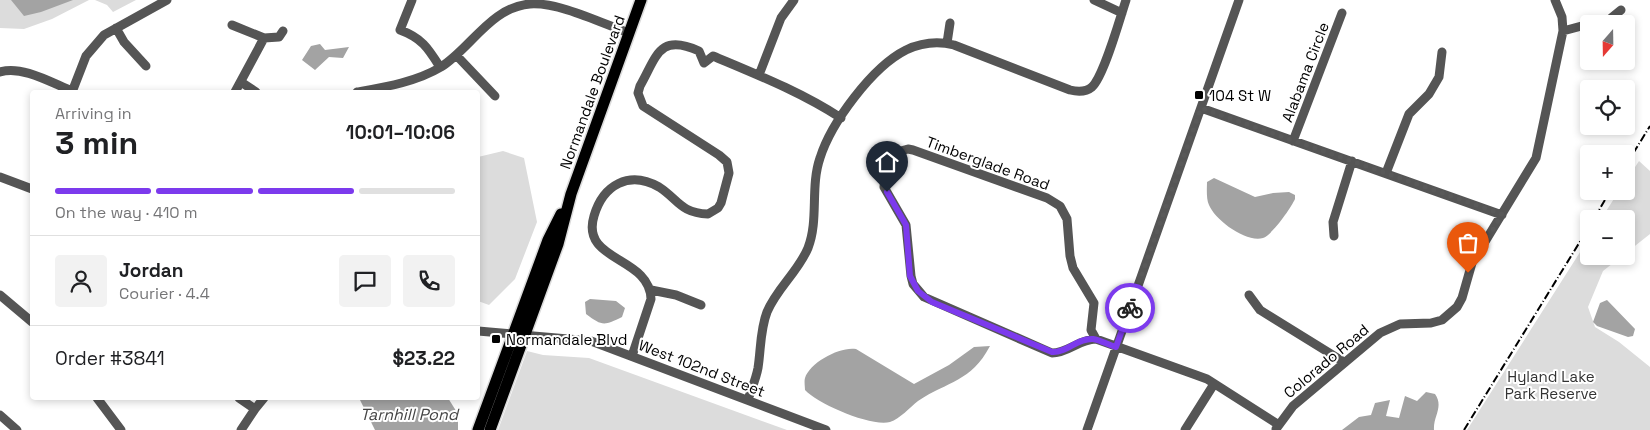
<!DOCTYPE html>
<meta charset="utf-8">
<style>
:root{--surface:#fff;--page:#f2f2f2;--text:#202124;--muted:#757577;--line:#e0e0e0;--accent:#7c3aed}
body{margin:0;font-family:"Space Grotesk",sans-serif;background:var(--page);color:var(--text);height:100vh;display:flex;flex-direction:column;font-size:19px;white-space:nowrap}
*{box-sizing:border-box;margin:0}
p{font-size:16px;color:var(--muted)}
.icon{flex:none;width:28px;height:28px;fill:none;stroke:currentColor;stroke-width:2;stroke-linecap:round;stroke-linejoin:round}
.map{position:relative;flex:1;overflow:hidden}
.details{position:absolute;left:30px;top:90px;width:450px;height:310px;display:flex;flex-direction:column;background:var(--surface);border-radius:5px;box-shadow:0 2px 8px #0003}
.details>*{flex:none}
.needle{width:32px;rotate:200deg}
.buttons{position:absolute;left:1580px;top:15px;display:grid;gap:10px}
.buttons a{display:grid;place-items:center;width:55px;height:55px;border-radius:5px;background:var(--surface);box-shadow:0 2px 8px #0003;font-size:25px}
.pin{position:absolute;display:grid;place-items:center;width:42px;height:42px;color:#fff;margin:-51px -21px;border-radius:50% 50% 50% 0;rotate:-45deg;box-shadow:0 0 5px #0007}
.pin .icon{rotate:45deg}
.courier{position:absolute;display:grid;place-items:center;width:50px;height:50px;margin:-25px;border:4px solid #7c3aed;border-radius:50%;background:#fff;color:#222;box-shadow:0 1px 6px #0007}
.headline em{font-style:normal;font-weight:600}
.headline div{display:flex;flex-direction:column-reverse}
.headline{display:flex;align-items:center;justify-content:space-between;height:85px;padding:0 25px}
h1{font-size:32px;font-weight:600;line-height:38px}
.bar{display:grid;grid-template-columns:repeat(4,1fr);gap:8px 5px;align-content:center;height:60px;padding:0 25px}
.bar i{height:6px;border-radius:4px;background:var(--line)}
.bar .current{background:var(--accent)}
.bar p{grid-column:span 4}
.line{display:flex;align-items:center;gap:12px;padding:0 25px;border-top:1px solid var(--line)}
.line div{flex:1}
.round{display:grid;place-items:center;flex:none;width:52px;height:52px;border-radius:5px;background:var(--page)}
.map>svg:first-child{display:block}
.green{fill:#dcdcdc}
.water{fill:#a3a3a3}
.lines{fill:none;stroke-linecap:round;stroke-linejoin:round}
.major-casing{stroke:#dbdbdb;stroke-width:14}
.minor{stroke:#555;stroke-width:9}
.major{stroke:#000;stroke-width:11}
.rail{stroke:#000;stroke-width:2;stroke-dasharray:8 2.5 1 2.5;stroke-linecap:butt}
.done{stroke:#595959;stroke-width:5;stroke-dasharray:0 9}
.route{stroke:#7c3aed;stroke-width:6}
.poi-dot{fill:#000;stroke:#fff;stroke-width:2}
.labels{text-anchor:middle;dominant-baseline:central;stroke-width:4;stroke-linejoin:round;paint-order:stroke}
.street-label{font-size:15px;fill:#000;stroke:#fff}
.poi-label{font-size:15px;fill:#000;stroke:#fff;text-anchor:start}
.park-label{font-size:15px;fill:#333;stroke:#fff}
.water-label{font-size:16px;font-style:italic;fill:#444;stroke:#fff}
</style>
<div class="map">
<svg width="1650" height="430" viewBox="0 0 1650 430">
<rect width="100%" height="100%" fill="#fff"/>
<path class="green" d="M0,0H89L52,19L24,29L0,28Z
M95,0H136L113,12L107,5Z
M503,151L524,158L537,222L515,279L489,305L478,301V157Z
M1639,161L1650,171V234L1626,253V219H1601L1619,191H1626V181Z
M1589,238V256H1622L1603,271L1588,307L1595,327L1619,342L1650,367V430H1467Z
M527,351L543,355L589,358L787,430H498Z"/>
<path class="water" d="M11,0H73L41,12L24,16Z
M320,44L325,50L349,47L343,58L329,57L315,70L302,60L311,46Z
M1214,178L1255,197L1273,193L1289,192L1295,195V199C1291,208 1272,235 1263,238C1246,243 1215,220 1209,205C1206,199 1207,188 1207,182Z
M590,299L616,301L625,308L622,317C604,326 602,326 586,314L585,302Z
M1607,300L1635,329L1633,336L1628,337L1597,326L1593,322L1600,303Z
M990,346C971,382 948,381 918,401C910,407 900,419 890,422C871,427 818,404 805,390C805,387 804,381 805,378C810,362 841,346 856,349L914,384L949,365L974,347Z
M1426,392L1435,394C1444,407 1433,416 1434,430H1342L1359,417L1371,415L1375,403L1390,400L1386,416L1399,418L1405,396L1417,401Z
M359,398H448L458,414V430H375Z"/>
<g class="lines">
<g class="major-casing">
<path id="major" d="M478,430L548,240L561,214
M490,430L558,244L571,194L641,0"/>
</g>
<path class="minor" d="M412,0L400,30C422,38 428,48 440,67
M1094,0L1122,13
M1591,24L1610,19L1621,10
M232,25L264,38L279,37L283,31
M116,28L124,42L146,66
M1563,31L1589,24
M947,43L950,23
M457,56L495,96
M0,72C22,65 52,83 72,91
M759,75L781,18L794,0
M241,82L256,92
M72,92L86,56L104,35L167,0
M235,92L264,38
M357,92C385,87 416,82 441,67C471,48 491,7 530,4C559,2 601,23 629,33
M1201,108L1502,215
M1293,141L1342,13
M1386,173L1409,114L1429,94L1439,77L1442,52
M0,177L32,189
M1334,236L1333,222L1352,161
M651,290L676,295L701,305
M0,295L32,322
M1249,295L1260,310L1344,362
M478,331L591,341L826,430
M1096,339L1091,330L1094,303L1073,268L1070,256L1067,219L1060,206L1047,198L913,150L908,149L897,152L885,176L884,187L906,225L911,276L913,284L924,297L1052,353C1068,353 1079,339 1096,339L1196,375L1207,379L1279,425
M632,356L651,299C650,256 580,262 594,216C603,185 629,170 659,187C678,199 680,213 708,214L718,208L721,203L729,173L727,162L719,155L643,106L638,93L640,86C657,56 659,33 699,51L704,63L713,56C758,75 801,92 841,118
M97,398L121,430
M239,398L255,409L241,430
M748,400C751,390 756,379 758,368C761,349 760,330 767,312C777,288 798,272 808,248C819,220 810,187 820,158C831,123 872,67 906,50C921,43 938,41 954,45L1070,90C1078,92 1086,92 1092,87C1104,76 1120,18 1126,0
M255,409L264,398
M0,415L17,430
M1276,429L1293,406L1380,333L1400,324L1431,323L1442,320L1457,307L1462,298L1472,263L1536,158L1563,31L1562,17L1555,0
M1087,430L1239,0
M1185,430L1214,384"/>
<use href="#major" class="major"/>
<path class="rail" d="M1626,165L1650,126
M1594,219L1610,191
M1464,430L1589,227"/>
</g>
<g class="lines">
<path class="done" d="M1130,308L1201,108L1502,214L1468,273"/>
<path class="route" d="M887,192L906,225L910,276L918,291L932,302L1052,352C1067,353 1077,338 1093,339C1100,340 1109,345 1116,347L1130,308"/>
</g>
<g class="poi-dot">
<rect x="1194" y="90" width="10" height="10" rx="2.5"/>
<rect x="491" y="334" width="10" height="10" rx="2.5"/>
</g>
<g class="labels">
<g class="street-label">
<text transform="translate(1305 72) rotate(-69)">Alabama Circle</text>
<text transform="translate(592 92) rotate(-70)">Normandale Boulevard</text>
<text transform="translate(988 163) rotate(20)">Timberglade Road</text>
<text transform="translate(1326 361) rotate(-40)">Colorado Road</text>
<text transform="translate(702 368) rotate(21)">West 102nd Street</text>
</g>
<g class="poi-label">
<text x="1209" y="95">104 St W</text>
<text x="506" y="339">Normandale Blvd</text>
</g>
<g class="park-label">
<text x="1551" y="376">Hyland Lake<tspan x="1551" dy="17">Park Reserve</tspan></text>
</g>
<g class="water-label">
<text x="409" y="414">Tarnhill Pond</text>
</g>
</g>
</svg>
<div class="buttons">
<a><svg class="needle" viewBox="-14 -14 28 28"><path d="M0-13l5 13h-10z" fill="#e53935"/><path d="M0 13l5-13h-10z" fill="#757577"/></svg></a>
<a><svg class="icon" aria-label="locate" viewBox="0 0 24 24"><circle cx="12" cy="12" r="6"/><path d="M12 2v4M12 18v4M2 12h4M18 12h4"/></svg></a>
<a>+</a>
<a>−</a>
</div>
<div class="pin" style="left:1468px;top:273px;background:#ea580c"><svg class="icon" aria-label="bag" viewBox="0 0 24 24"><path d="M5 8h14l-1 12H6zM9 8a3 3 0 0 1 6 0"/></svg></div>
<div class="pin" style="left:887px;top:192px;background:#1f2937"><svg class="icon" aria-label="home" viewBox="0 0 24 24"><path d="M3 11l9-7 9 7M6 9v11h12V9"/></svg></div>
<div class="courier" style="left:1130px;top:308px"><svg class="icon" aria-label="bike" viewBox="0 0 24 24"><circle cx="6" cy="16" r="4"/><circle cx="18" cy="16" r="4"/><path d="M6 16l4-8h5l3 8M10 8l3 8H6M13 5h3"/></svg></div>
<section class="details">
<div class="headline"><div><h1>3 min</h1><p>Arriving in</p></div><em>10:01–10:06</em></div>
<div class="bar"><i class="current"></i><i class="current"></i><i class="current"></i><i></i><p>On the way · 410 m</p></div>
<div class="line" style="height:90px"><a class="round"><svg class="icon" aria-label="person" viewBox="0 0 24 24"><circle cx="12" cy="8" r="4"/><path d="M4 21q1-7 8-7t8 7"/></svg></a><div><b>Jordan</b><p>Courier · 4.4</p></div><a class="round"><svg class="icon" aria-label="chat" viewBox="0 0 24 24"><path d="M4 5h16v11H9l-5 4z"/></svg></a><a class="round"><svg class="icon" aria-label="phone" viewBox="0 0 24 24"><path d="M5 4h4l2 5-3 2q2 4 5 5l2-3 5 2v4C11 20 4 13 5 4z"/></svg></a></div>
<div class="line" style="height:65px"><div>Order #3841</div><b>$23.22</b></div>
</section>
</div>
